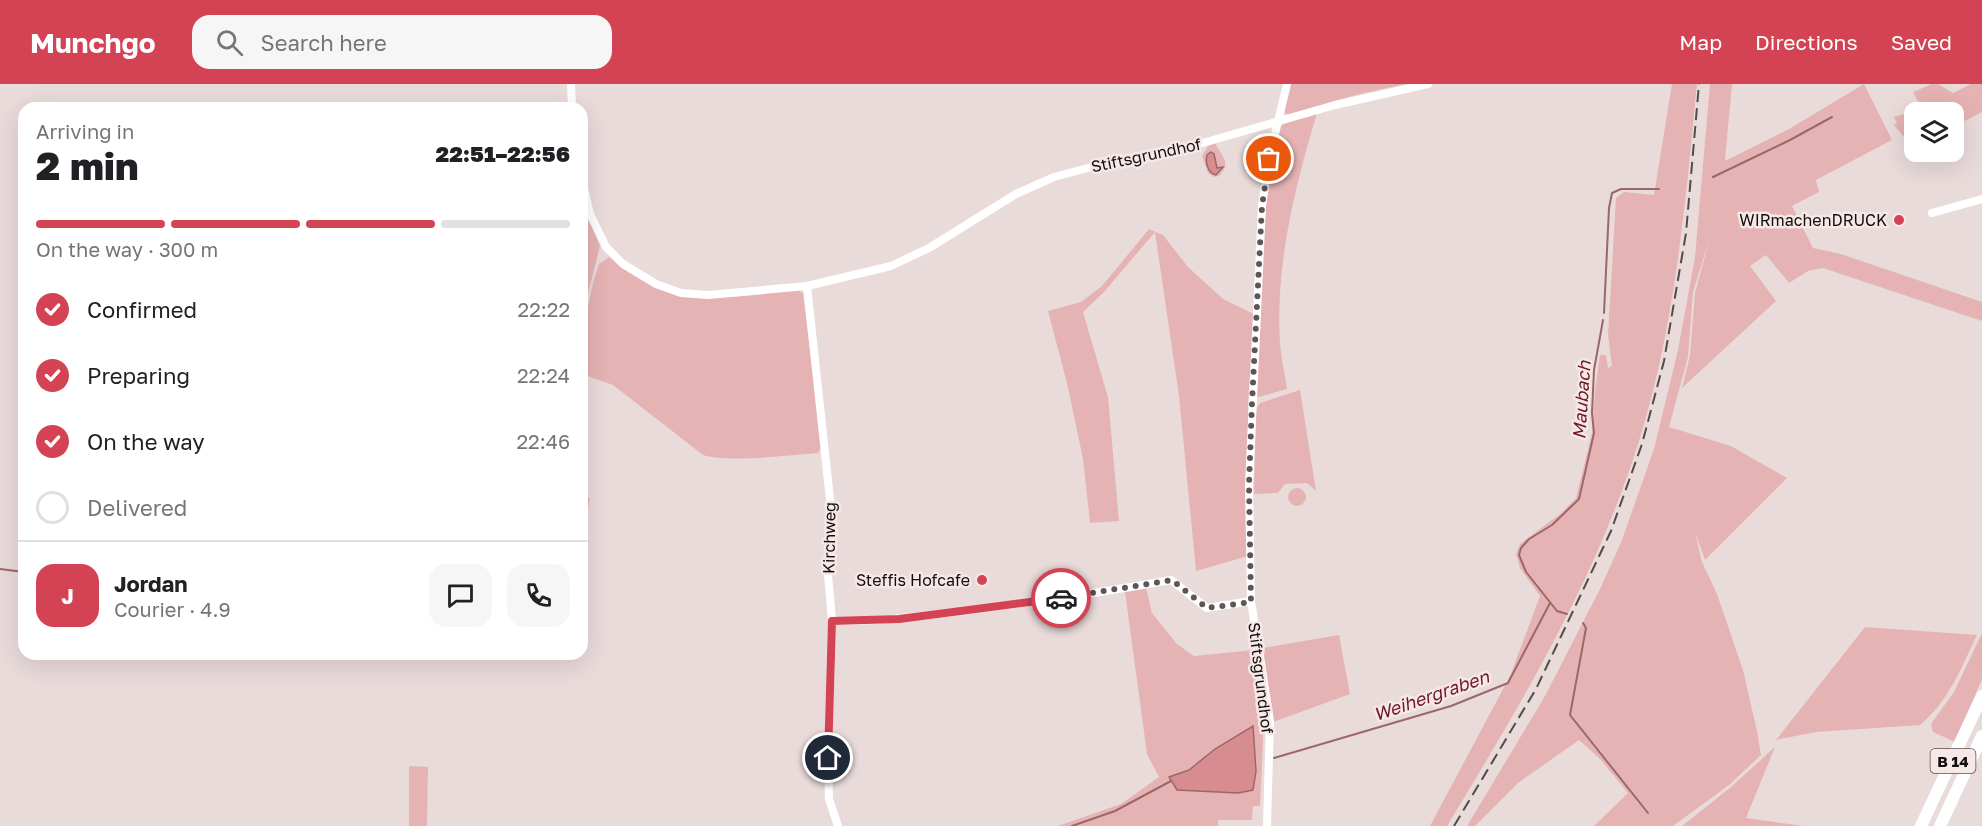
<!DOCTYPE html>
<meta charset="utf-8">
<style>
:root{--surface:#fff;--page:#f6f6f6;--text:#202124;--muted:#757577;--line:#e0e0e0;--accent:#d34354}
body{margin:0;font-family:"Golos Text",sans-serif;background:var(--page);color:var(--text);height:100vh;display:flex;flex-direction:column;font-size:22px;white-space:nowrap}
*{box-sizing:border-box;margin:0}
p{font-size:20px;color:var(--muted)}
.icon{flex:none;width:33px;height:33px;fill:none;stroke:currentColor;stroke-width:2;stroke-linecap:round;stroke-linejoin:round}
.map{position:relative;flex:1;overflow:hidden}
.details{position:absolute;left:18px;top:18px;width:570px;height:558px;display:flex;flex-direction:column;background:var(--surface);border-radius:18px;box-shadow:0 6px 24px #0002}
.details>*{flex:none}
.tools{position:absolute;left:1904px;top:18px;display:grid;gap:12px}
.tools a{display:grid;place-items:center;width:60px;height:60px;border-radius:12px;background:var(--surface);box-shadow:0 6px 24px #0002;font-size:30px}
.pin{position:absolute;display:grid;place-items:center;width:51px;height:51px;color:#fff;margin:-26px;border:3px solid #fff;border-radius:50%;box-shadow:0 2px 6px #0007}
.courier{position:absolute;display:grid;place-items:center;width:60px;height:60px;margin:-30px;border:4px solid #d34354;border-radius:50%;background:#fff;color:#222;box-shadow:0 2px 8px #0007}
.overview em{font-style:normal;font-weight:800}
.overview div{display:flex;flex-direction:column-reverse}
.overview{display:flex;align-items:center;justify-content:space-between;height:102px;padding:0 18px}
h1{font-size:39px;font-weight:800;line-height:45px}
.bar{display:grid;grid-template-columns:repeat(4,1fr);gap:9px 6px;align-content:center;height:72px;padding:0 18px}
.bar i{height:8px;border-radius:4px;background:var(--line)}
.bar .active{background:var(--accent)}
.bar p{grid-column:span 4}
.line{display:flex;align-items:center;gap:15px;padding:0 18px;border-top:2px solid var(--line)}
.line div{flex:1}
.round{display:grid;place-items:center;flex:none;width:63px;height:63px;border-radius:18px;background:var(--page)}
ol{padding:0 18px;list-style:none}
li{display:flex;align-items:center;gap:18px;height:66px}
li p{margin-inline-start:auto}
li .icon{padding:6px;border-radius:50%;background:var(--accent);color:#fff;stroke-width:4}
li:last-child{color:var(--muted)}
li i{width:33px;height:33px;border:3px solid var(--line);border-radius:50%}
header{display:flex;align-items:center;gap:36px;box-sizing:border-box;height:84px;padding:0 30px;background:var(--accent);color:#fff}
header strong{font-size:28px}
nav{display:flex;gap:33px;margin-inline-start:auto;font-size:21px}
.search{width:420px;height:54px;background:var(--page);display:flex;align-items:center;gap:15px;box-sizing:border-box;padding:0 21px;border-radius:18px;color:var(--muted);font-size:22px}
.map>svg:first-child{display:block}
.green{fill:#e6b3b4;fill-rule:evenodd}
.water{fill:#d78d8f;stroke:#9c6768;stroke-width:1.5}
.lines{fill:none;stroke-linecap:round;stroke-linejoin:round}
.stream{stroke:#9c6768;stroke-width:2}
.minor{stroke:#fff;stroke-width:8}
.trunk{stroke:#fff;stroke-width:12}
.rail{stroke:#534b4b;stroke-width:2;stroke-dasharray:12 6;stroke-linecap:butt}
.done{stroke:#5e5656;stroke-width:6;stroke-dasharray:0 10.8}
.route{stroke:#d34354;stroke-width:8}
.poi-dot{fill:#d34354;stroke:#f7e8e8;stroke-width:2}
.labels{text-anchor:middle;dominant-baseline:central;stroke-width:5;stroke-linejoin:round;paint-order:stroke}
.shield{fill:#f7e8e8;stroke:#574f4f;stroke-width:1.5}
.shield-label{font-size:15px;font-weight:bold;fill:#130e0e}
.street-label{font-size:16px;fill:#130e0e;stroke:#f7e8e8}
.poi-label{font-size:16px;fill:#130e0e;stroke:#f7e8e8;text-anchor:end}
.water-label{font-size:18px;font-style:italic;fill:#701a26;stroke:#f7e8e8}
</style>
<header>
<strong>Munchgo</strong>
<div class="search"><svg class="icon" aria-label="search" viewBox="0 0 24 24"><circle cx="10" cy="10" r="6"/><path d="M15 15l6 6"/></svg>Search here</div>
<nav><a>Map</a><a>Directions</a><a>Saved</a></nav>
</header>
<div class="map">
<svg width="1982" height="742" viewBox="0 0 1982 742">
<rect width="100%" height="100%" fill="#eadbdb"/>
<path class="green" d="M1289,0H1405L1356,11L1291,30H1285L1284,27Z
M1672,0H1697L1696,9C1685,126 1674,245 1639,357C1596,495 1521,620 1447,742H1430L1510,592L1540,512L1520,484L1516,470L1520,460L1560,430L1576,414L1592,349L1595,307L1600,271H1606L1608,284L1612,282L1608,251L1616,114L1624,108L1654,111Z
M1710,0H1732L1725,77L1789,45L1864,0L1892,56L1816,96L1819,108L1792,122L1813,164L1841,170L1982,218V237L1823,184L1808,187L1789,199L1766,171L1750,182L1776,217L1682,304L1690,271L1695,209L1709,157L1693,208L1688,273L1669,343L1731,362L1787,394L1705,476L1695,448L1702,478L1717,510L1743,586L1757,647L1761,671L1729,701L1673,742H1594L1628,709L1600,675L1579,656L1518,699L1475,742H1467L1545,612L1601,503L1622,456L1654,365L1678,266L1695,173Z
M1932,0H1938L1953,9L1971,0H1982V28L1953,43V28H1924L1913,8Z
M1910,28L1914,36V47L1903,52L1894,41L1897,39L1894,33Z
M1317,29C1295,103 1275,181 1280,259C1281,274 1285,290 1287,305L1259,313L1256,312C1260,223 1257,130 1280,43L1283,40Z
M1215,59C1222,73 1232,78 1219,92L1214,93L1208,89L1202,72L1208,62ZM1214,70L1217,84L1212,90L1206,77L1207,71Z
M586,127L600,162L582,233V128Z
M1149,145L1163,151L1188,183L1223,215L1254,230L1248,320V472L1196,487L1179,312L1155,148L1104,208L1083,228L1108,313L1119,437L1090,439L1083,375L1067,299L1048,227L1081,218L1102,202Z
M609,173C619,180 629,188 639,194C686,222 742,213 793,206H799L803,210L822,361L818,369C789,371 729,379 703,371L613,301L582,290C582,253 587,215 599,180Z
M1300,306L1316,407L1307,399L1285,400L1278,409L1254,410L1256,325L1260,319Z
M1288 413a9 9 0 1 1 18 0a9 9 0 1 1-18 0Z
M582,412L590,414L582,455Z
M1146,504L1152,529L1177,560L1194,572L1253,566L1261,628L1266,630V635L1264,636L1260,722H1253L1252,736H1218V742H1058L1121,720L1159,693L1147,670L1125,508ZM1252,642L1256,687L1253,706C1224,712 1198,702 1169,693L1188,686L1215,665Z
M1865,543L1977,551C1961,584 1949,617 1920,641L1816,648L1776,656Z
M1982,549V595L1955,658L1933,648L1931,640L1954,608Z
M1339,551L1350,610L1273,638L1263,564Z
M1775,663L1746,734L1803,742H1682L1731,703Z
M409,682L428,683L427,742H409Z"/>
<path class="water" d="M1211,68L1214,70L1217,84L1223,83L1216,91C1208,89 1205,79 1207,71Z
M1253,642L1256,687L1253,706L1238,709L1177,706L1169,693L1189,686L1215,665Z"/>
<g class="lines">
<path class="stream" d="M1713,93L1790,56L1832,33
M1604,229L1609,124L1612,109L1621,105H1659
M0,485L24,488
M1567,530L1557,527L1526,488L1519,471L1521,464L1529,455L1552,441L1579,415L1594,349L1592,329L1594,286L1603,236
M1583,539L1586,544L1570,631L1648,729
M1274,674L1451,622L1508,599L1550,519
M1072,742L1115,727L1171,697"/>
<path class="minor" d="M571,0L572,24
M582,96L590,130L606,163L623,180L656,200L681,209L708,211L807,202L891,182L929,164L1016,110L1054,93L1099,81L1157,72L1335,21L1428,0
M1932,129L1982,115
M807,202L832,434L827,479L832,537L828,674L829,715L838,742
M832,537C878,538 923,532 968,526C1037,518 1104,508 1171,496L1207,524L1251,517
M1267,742L1270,637L1251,517L1249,401L1262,122L1269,75L1287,0"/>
<path class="trunk" d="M1921,742L1982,612
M1940,742L1982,652"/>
<path class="rail" d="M1454,742L1536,605L1611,447L1642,360L1664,277L1686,149L1699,0"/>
</g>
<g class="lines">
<path class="done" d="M1061,514L1172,496L1207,524L1251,518L1249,401L1252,319L1262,122L1269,75"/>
<path class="route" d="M828,674L832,537L899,535L1061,514"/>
</g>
<g class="poi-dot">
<circle cx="1899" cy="136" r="6"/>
<circle cx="982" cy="496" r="6"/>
</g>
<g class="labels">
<rect class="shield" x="1930.5" y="665" width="45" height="24" rx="4.5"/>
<g class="shield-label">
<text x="1953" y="677">B 14</text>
</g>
<g class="street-label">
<text transform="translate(1146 71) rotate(-12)">Stiftsgrundhof</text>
<text transform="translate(829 454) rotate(-89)">Kirchweg</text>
<text transform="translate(1261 594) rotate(83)">Stiftsgrundhof</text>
</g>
<g class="poi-label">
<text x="1887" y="136">WIRmachenDRUCK</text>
<text x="970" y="496">Steffis Hofcafe</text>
</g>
<g class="water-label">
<text transform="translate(1581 316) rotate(-86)">Maubach</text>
<text transform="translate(1431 611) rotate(-19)">Weihergraben</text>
</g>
</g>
</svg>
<div class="tools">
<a><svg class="icon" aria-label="layers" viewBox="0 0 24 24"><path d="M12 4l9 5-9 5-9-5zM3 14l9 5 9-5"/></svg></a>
</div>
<div class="pin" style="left:1269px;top:75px;background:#ea580c"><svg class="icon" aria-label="bag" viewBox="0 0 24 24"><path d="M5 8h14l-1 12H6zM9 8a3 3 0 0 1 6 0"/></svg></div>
<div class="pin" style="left:828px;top:674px;background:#1f2937"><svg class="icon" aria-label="home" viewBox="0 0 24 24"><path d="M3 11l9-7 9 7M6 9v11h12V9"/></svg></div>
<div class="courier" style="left:1061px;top:514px"><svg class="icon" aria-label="car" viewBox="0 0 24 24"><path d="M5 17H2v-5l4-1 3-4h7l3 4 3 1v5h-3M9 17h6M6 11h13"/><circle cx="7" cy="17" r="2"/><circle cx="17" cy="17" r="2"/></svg></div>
<section class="details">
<div class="overview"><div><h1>2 min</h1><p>Arriving in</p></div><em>22:51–22:56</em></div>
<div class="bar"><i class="active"></i><i class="active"></i><i class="active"></i><i></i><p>On the way · 300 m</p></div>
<ol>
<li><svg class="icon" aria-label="check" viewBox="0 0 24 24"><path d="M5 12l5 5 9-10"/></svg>Confirmed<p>22:22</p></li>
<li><svg class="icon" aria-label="check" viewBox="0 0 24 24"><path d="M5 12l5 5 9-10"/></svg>Preparing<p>22:24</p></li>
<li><svg class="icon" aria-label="check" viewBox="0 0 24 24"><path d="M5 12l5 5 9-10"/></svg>On the way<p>22:46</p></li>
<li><i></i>Delivered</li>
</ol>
<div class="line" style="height:108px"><b class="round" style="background:var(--accent);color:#fff">J</b><div><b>Jordan</b><p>Courier · 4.9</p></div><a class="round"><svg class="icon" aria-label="chat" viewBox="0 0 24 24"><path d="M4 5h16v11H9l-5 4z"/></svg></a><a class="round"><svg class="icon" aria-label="phone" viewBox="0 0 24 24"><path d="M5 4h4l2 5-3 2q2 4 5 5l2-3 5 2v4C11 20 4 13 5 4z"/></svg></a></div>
</section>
</div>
